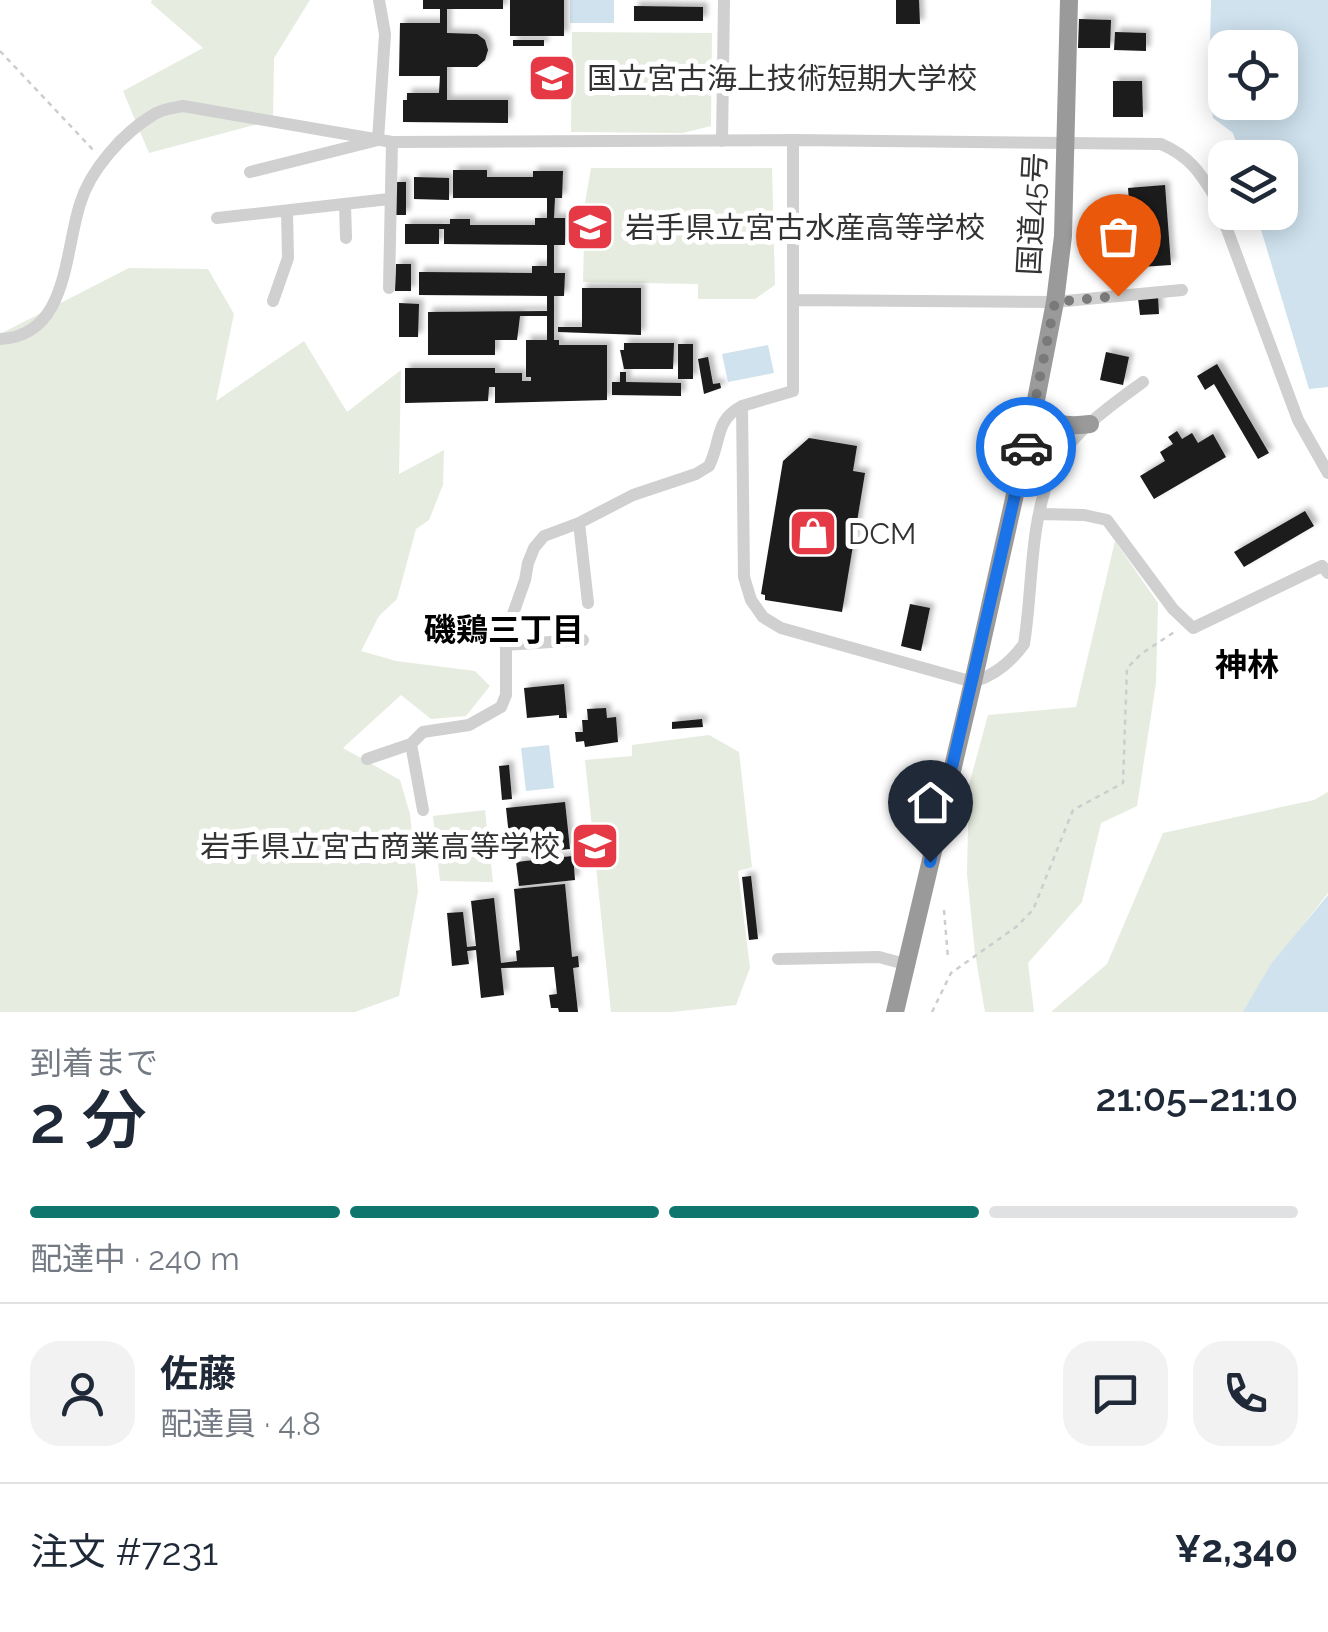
<!DOCTYPE html>
<html lang="ja">
<meta charset="utf-8">
<style>
:root{--surface:#fff;--page:#f2f2f3;--text:#1f2937;--muted:#747a83;--line:#e0e1e3;--accent:#0f766e}
body{margin:0;font-family:Raleway,"Noto Sans JP",sans-serif;background:var(--page);color:var(--text);height:100vh;display:flex;flex-direction:column;font-size:38px;white-space:nowrap}
*{box-sizing:border-box;margin:0}
p{font-size:32px;color:var(--muted)}
.icon{flex:none;width:55px;height:55px;fill:none;stroke:currentColor;stroke-width:2;stroke-linecap:round;stroke-linejoin:round}
.map{position:relative;height:1012px;overflow:hidden}
.details{display:flex;flex-direction:column;background:var(--surface);flex:1}
.details>*{flex:none}
.controls{position:absolute;left:1208px;top:30px;display:grid;gap:20px}
.controls a{display:grid;place-items:center;width:90px;height:90px;border-radius:20px;background:var(--surface);box-shadow:0 5px 25px #0003;font-size:50px}
.pin{position:absolute;display:grid;place-items:center;width:85px;height:85px;color:#fff;margin:-102px -42px;border-radius:50% 50% 50% 0;rotate:-45deg;box-shadow:0 0 10px #0007}
.pin .icon{rotate:45deg}
.courier{position:absolute;display:grid;place-items:center;width:100px;height:100px;margin:-50px;border:8px solid #1a73e8;border-radius:50%;background:#fff;color:#222;box-shadow:0 2px 12px #0007}
.summary em{font-style:normal;font-weight:600}
.summary div{display:flex;flex-direction:column-reverse}
.summary{display:flex;align-items:center;justify-content:space-between;height:170px;padding:0 30px}
h1{font-size:65px;font-weight:600;line-height:75px}
.bar{display:grid;grid-template-columns:repeat(4,1fr);gap:15px 10px;align-content:center;height:120px;padding:0 30px}
.bar i{height:12px;border-radius:8px;background:var(--line)}
.bar .selected{background:var(--accent)}
.bar p{grid-column:span 4}
.line{display:flex;align-items:center;gap:25px;padding:0 30px;border-top:2px solid var(--line)}
.line div{flex:1}
.round{display:grid;place-items:center;flex:none;width:105px;height:105px;border-radius:30px;background:var(--page)}
.map>svg:first-child{display:block}
.green{fill:#e6ecdf}
.water{fill:#cfe2ee;fill-rule:evenodd}
.building{fill:#1a1a1a;filter:url(#shadow)}
.lines{fill:none;stroke-linecap:round;stroke-linejoin:round}
.path{stroke:#cdcdcd;stroke-width:2.5;stroke-dasharray:5 5;stroke-linecap:butt}
.minor{stroke:#d0d0d0;stroke-width:12}
.highway{stroke:#9a9a9a;stroke-width:18}
.done{stroke:#7a7a7a;stroke-width:10;stroke-dasharray:0 18}
.route{stroke:#1a73e8;stroke-width:12}
.labels{text-anchor:middle;dominant-baseline:central;stroke-width:10;stroke-linejoin:round;paint-order:stroke}
.poi-label{font-size:30px;fill:#333;stroke:#fff;text-anchor:start}
.street-label{font-size:30px;fill:#333;stroke:#fff}
.neighbourhood-label{font-size:32px;font-weight:bold;fill:#000;stroke:#fff}
</style>
<div class="map">
<svg width="1328" height="1012" viewBox="0 0 1328 1012">
<defs>
<filter id="shadow"><feDropShadow dx="4.5" dy="-4.5" stdDeviation="2.5" flood-color="#0004"/></filter>
</defs>
<rect width="100%" height="100%" fill="#fff"/>
<path class="green" d="M152,0H310L274,58L273,120L149,153L123,91L203,48L151,3Z
M572,32L712,33L711,126L683,133L571,132Z
M591,168H772L775,285L755,299H698V284L583,282L585,203Z
M129,268L208,269L234,314L216,401L304,341L347,412L401,370L399,474L444,450L443,485L429,520L416,529L397,599L379,616L361,651L396,661L475,671L490,686L466,716L431,719L401,695L343,748L400,780L410,814L418,891L399,996L355,1012H0V334Z
M1115,541L1158,603L1156,683L1137,806L1101,823L1082,902L1028,963L1034,1012H985L975,953L967,874L969,785L988,715L1076,707Z
M709,735L739,752L752,867L738,871L750,968L736,1005L672,1012H611L585,760L632,756V745Z
M1328,792V893L1283,951L1249,1012H1051L1107,964L1163,833L1314,800Z
M485,810L493,882L440,881L433,816Z"/>
<path class="water" d="M570,0H614V23H570Z
M1211,0H1328V387L1309,389L1256,213L1280,212V158L1241,157L1233,133L1213,118L1209,91ZM1225,48H1280V102H1225Z
M768,345L774,373L728,382L722,354Z
M549,745L554,788L526,791L521,748Z
M1328,895V1012H1243L1271,964Z"/>
<path class="building" d="M423,0H503V9H447V33L477,34L485,40L488,50L485,60L477,67H447V100H508V123L403,122V100H407V93H439L440,76H399L400,23H440V9H423Z
M510,0H564V36H510Z
M896,0H919L920,24H896Z
M634,6L703,7V21H634Z
M1079,19L1111,20L1110,48H1078Z
M1115,32L1146,33V51L1114,50Z
M513,40H544V46H513Z
M1113,81H1142L1143,117H1113Z
M453,170H487V177H533V171H563L562,198H555L554,218H565V245H554V273H565L564,296H554V340H559V345H607V400L495,403V387H489L488,401L405,403V368H495V373H522V381H531V377H526V340H547V316H520L517,340H495V355H428V312L547,311V296L419,295V272L532,273V266H547V245L444,244V229H439V244H405V224H450V219H470V225H535V218H547V198H453Z
M414,177L449,178V200L414,199Z
M395,182H406V215H395Z
M1165,185L1171,265L1111,269L1109,246L1118,244L1114,201H1129L1128,188Z
M396,264H411V291H395Z
M582,288H641V335L558,332V327H582Z
M1158,297L1159,314L1140,315L1138,298Z
M399,303L419,304L418,337H399Z
M624,343H674L673,369H624L620,350H624Z
M678,344H693V379H678Z
M1106,352L1129,357L1123,385L1100,380Z
M708,357L713,384L720,383L721,388L704,394L698,359Z
M1217,364L1269,453L1258,459L1214,384L1205,390L1197,376Z
M620,372H626V382L681,383V396L612,395V382H620Z
M1177,431L1182,439L1192,433L1198,443L1213,434L1226,457L1154,499L1140,476L1165,461L1160,452L1173,444L1168,437Z
M809,438L857,446L853,471L865,473L842,612L765,600V595L761,594L783,461Z
M1305,511L1314,526L1244,567L1234,552Z
M910,604L930,608L921,651L901,646Z
M564,684L567,718H559V715L527,718L524,688Z
M606,708L607,718L616,717L618,742L585,747L584,741L576,742L575,732H583L582,720H588L587,709Z
M702,719L703,727L672,729V722Z
M509,765L512,799L502,800L499,766Z
M565,802L570,849L511,855L506,808Z
M573,856L575,880L519,886L516,862Z
M751,876L758,939L749,940L742,877Z
M565,884L572,957L578,956L579,967L573,968L578,1012H559L558,1008H551L549,995L557,994L554,967L501,968L504,995L481,998L476,950L467,951L469,964L452,966L447,913L463,912L467,947L476,946L471,901L494,898L501,963L517,961L516,951L520,950L514,889Z"/>
<g class="lines">
<path class="path" d="M0,51L96,153
M944,910L948,958
M932,1012L951,973L1016,927L1033,910L1073,810L1123,783L1127,668L1141,654L1176,631"/>
<path class="minor" d="M793,140V391L742,406L744,577L751,600L763,617L781,628L973,682C996,675 1011,662 1024,644C1033,588 1029,529 1050,475C1066,436 1110,406 1143,382
M722,141L724,0
M250,172L378,140L385,34L379,0
M345,204L346,238
M217,218L389,199
M389,288L392,142
M793,300L1055,302L1182,290
M273,301L288,258L287,212
M0,339C68,336 64,254 80,204C90,170 123,133 153,115C161,109 173,108 183,106L392,142L793,140L1161,144C1189,156 1200,172 1215,197L1298,420L1328,473
M1041,514L1084,515L1107,520L1173,609L1193,628L1322,566L1328,573
M579,523L588,603
M505,645L583,640
M411,744L423,810
M367,759L411,744L423,732L469,725L501,707L506,695V634L525,580L528,563L534,548L544,536L579,523L633,495L696,474L709,466C722,440 714,421 742,406
M778,959L879,957L905,964"/>
<path class="highway" d="M1035,405C1048,426 1067,427 1090,424
M895,1012L973,682L1035,405L1055,302L1063,236L1069,0"/>
</g>
<g class="lines">
<path class="done" d="M1026,447L1055,302L1118,296"/>
<path class="route" d="M930,862L1026,447"/>
</g>
<defs>
<g id="university-square" transform="scale(2.5)"><rect x="-9" y="-9" width="18" height="18" rx="4" fill="#e63946" stroke="#fff"/><path d="M0-5L7-2L0 1L-7-2ZM-4 1L0 2.5L4 1V4Q0 6-4 4Z" fill="#fff"/></g>
<g id="school-square" transform="scale(2.5)"><rect x="-9" y="-9" width="18" height="18" rx="4" fill="#e63946" stroke="#fff"/><path d="M0-5L7-2L0 1L-7-2ZM-4 1L0 2.5L4 1V4Q0 6-4 4Z" fill="#fff"/></g>
<g id="shop-square" transform="scale(2.5)"><rect x="-9" y="-9" width="18" height="18" rx="4" fill="#e63946" stroke="#fff"/><path d="M-5-2.5h2.3a2.7 3.5 0 0 1 5.4 0H5L5.5 6h-11ZM-1.5-2.5h3a1.5 2.3 0 0 0-3 0Z" fill="#fff"/></g>
</defs>
<g fill-rule="evenodd">
<use href="#university-square" x="552" y="78"/>
<use href="#school-square" x="590" y="227"/>
<use href="#shop-square" x="813" y="533"/>
<use href="#school-square" x="595" y="846"/>
</g>
<g class="labels">
<g class="poi-label">
<text x="587" y="78">国立宮古海上技術短期大学校</text>
<text x="625" y="227">岩手県立宮古水産高等学校</text>
<text x="848" y="533">DCM</text>
<text x="560" y="846" text-anchor="end">岩手県立宮古商業高等学校</text>
</g>
<g class="street-label">
<text transform="translate(1032 214) rotate(-87)">国道45号</text>
</g>
<g class="neighbourhood-label">
<text x="504" y="629">磯鶏三丁目</text>
<text x="1247" y="664">神林</text>
</g>
</g>
</svg>
<div class="controls">
<a><svg class="icon" aria-label="locate" viewBox="0 0 24 24"><circle cx="12" cy="12" r="6"/><path d="M12 2v4M12 18v4M2 12h4M18 12h4"/></svg></a>
<a><svg class="icon" aria-label="layers" viewBox="0 0 24 24"><path d="M12 4l9 5-9 5-9-5zM3 14l9 5 9-5"/></svg></a>
</div>
<div class="pin" style="left:1118px;top:296px;background:#ea580c"><svg class="icon" aria-label="bag" viewBox="0 0 24 24"><path d="M5 8h14l-1 12H6zM9 8a3 3 0 0 1 6 0"/></svg></div>
<div class="pin" style="left:930px;top:862px;background:#1f2937"><svg class="icon" aria-label="home" viewBox="0 0 24 24"><path d="M3 11l9-7 9 7M6 9v11h12V9"/></svg></div>
<div class="courier" style="left:1026px;top:447px"><svg class="icon" aria-label="car" viewBox="0 0 24 24"><path d="M5 17H2v-5l4-1 3-4h7l3 4 3 1v5h-3M9 17h6M6 11h13"/><circle cx="7" cy="17" r="2"/><circle cx="17" cy="17" r="2"/></svg></div>
</div>
<section class="details">
<div class="summary"><div><h1>2 分</h1><p>到着まで</p></div><em>21:05–21:10</em></div>
<div class="bar"><i class="selected"></i><i class="selected"></i><i class="selected"></i><i></i><p>配達中 · 240 m</p></div>
<div class="line" style="height:180px"><a class="round"><svg class="icon" aria-label="person" viewBox="0 0 24 24"><circle cx="12" cy="8" r="4"/><path d="M4 21q1-7 8-7t8 7"/></svg></a><div><b>佐藤</b><p>配達員 · 4.8</p></div><a class="round"><svg class="icon" aria-label="chat" viewBox="0 0 24 24"><path d="M4 5h16v11H9l-5 4z"/></svg></a><a class="round"><svg class="icon" aria-label="phone" viewBox="0 0 24 24"><path d="M5 4h4l2 5-3 2q2 4 5 5l2-3 5 2v4C11 20 4 13 5 4z"/></svg></a></div>
<div class="line" style="height:130px"><div>注文 #7231</div><b>¥2,340</b></div>
</section>
